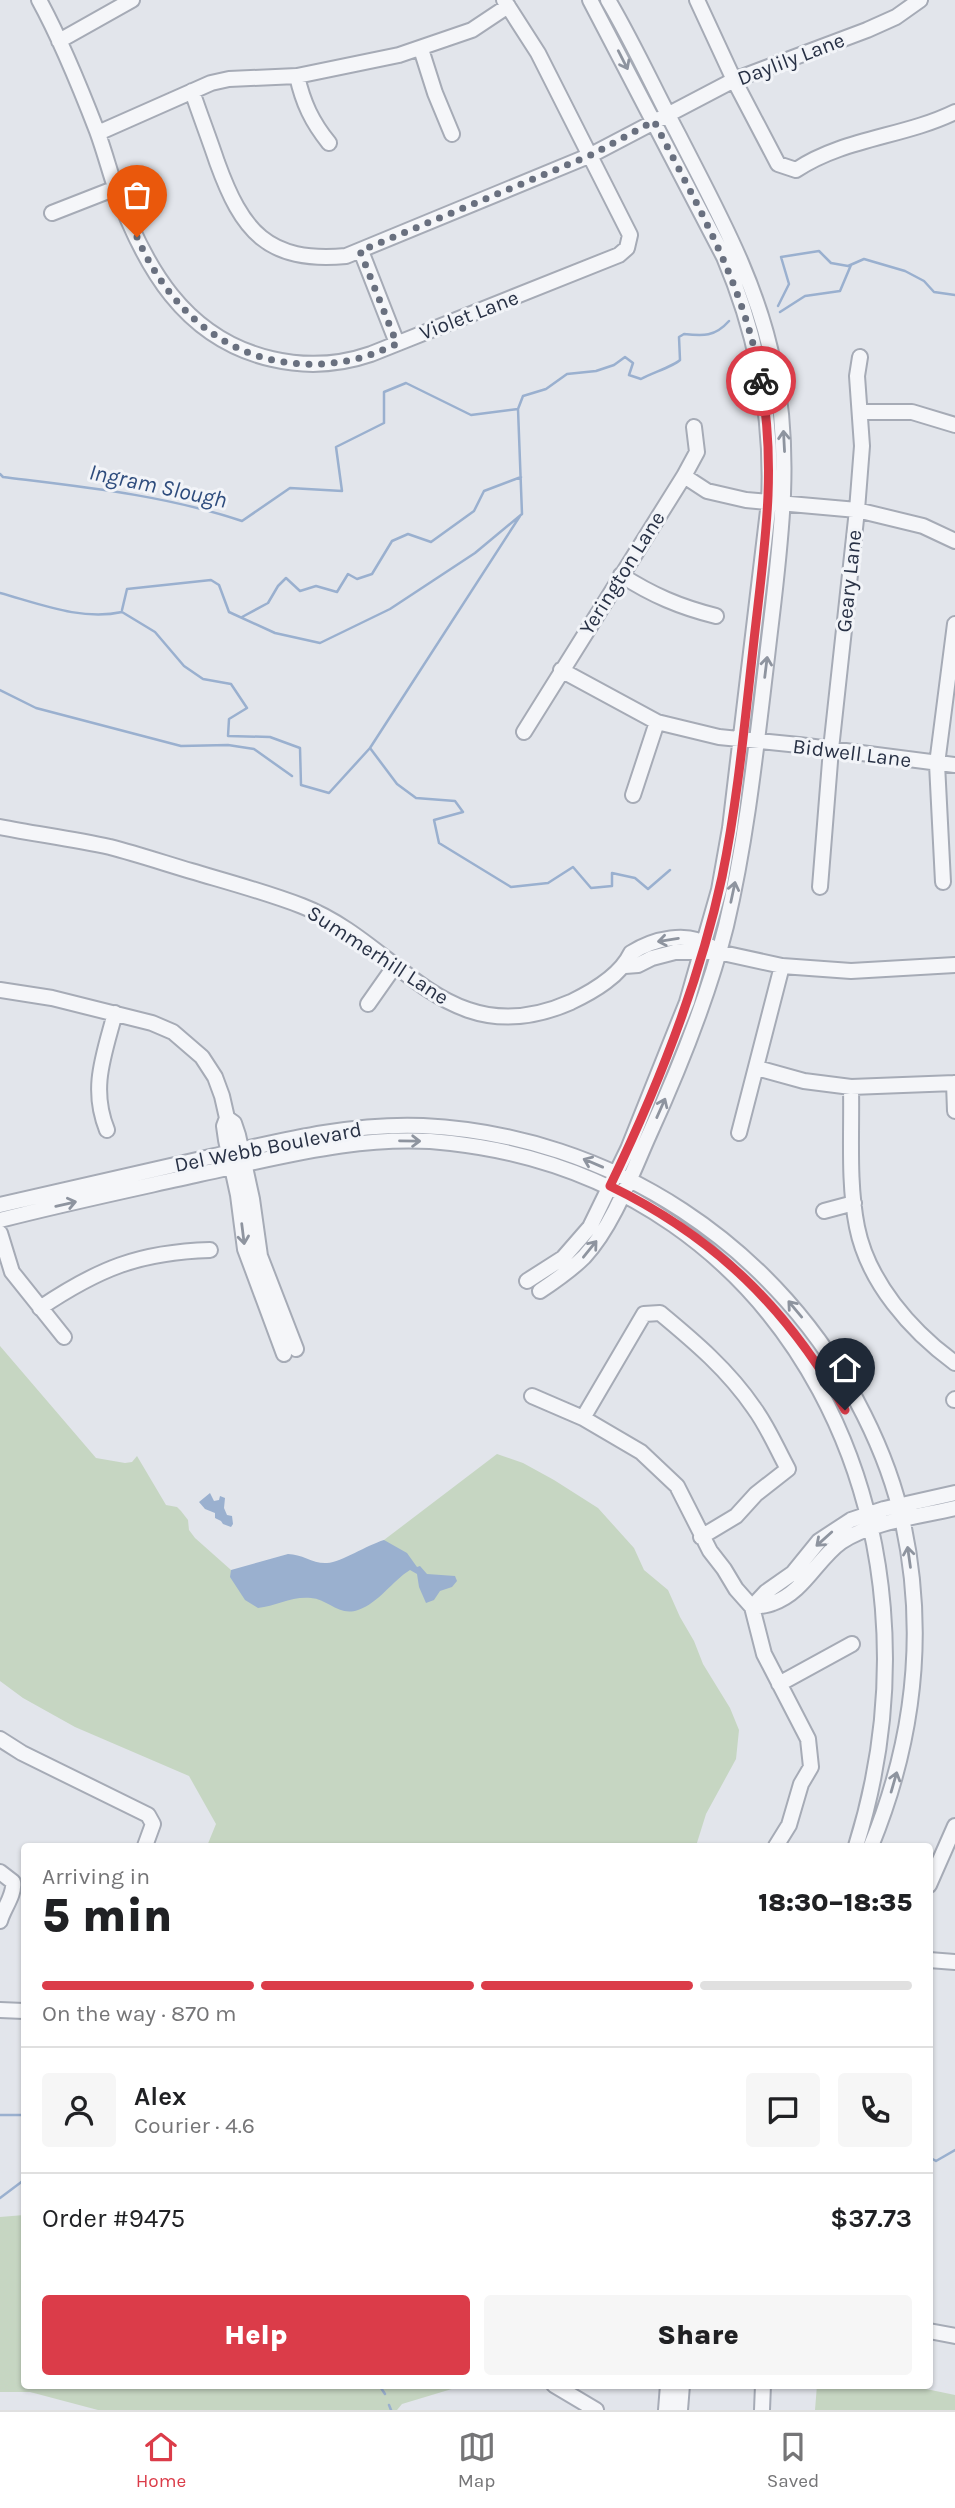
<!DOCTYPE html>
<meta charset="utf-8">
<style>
:root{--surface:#fff;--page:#f6f6f6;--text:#202124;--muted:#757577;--line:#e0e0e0;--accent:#db3c49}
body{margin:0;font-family:Karla,sans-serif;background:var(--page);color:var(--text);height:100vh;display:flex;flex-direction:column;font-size:26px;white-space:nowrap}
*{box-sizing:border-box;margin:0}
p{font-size:23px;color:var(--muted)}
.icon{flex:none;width:38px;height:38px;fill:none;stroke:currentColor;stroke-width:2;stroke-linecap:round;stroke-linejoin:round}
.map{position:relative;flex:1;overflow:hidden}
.panel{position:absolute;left:21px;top:1843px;width:912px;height:546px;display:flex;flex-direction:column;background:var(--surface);border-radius:7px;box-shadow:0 2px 5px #0004}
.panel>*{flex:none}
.pin{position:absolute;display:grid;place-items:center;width:60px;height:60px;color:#fff;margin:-72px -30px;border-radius:50% 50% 50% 0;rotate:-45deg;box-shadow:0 0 7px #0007}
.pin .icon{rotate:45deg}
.courier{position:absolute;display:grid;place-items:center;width:70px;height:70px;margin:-35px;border:5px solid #db3c49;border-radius:50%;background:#fff;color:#222;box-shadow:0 2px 9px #0007}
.summary em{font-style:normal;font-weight:800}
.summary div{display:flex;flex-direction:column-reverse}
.summary{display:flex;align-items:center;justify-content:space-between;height:119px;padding:0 21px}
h1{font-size:46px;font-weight:800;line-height:52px}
.bar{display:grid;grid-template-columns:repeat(4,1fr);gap:10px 7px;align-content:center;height:84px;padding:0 21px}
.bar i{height:9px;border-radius:5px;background:var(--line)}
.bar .selected{background:var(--accent)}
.bar p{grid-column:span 4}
.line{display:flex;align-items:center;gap:18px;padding:0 21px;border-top:2px solid var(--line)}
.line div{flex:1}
.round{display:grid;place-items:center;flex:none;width:74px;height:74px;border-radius:7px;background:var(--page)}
.primary-button{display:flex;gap:14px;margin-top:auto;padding:14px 21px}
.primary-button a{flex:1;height:80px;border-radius:7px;background:var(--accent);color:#fff;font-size:28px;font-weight:800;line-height:80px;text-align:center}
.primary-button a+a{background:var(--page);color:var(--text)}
.dock{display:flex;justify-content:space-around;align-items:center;height:98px;border-top:2px solid var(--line);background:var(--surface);font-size:19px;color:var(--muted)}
.dock a{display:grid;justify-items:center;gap:4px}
.dock .selected{color:var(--accent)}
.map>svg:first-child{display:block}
.green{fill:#c6d6c2}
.water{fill:#9ab0cf}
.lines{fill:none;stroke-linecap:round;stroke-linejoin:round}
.stream{stroke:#9ab0cf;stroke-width:2.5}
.minor-casing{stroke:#a6abb6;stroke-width:18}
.minor{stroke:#f5f6f9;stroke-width:14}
.oneway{stroke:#8e949f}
.done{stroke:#69707f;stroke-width:7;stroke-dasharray:0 12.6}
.route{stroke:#db3c49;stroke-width:9}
.labels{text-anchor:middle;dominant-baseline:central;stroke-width:6;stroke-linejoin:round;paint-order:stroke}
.street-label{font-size:21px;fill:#283145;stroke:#f2f4f8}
.water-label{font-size:23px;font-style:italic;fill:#2e4c7d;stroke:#f2f4f8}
</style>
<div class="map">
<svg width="955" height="2410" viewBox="0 0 955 2410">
<rect width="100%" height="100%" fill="#e2e5eb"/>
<path class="green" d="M0,1346L96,1458L125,1463L132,1462L137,1456L166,1505L177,1507L181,1511L188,1520L189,1530L195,1538L231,1570L330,1575L384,1540L497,1454L523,1463L554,1480L598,1508L634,1548L644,1570L668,1590L680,1617L694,1641L703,1664L730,1708L739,1730L736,1759L706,1814L696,1846H207L216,1824L189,1776L75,1727L23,1698L0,1681Z
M24,2215V2385H465L402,2404L397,2410H98L30,2392H0V2217Z
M817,2385H907L955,2395V2410H815Z"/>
<path class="water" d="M210,1493L214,1501L219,1500L220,1496L225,1498L224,1508L227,1515L232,1516L233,1524L231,1527L223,1524L221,1521L215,1518V1513L205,1509L199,1502Z
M384,1540L407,1553L417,1567L420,1566L427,1574L455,1576L457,1581L452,1587L440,1591L434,1600L426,1603L419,1587L417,1574L410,1570C392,1581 379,1603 358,1610C339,1617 328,1599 311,1598C292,1596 276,1606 258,1608L245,1600L230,1577L231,1570L288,1554C302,1554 313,1564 327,1563C342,1562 367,1545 384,1540Z"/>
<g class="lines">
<path class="stream" d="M778,306L789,284L781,257L819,251L831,263L848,266L864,259L905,271L924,281L934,292L955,295
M780,312L805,296L840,291L851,265
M0,474L3,477C84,487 164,495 242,521L290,488L342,491L336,447L384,423V392L406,383L471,415L518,409L523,396L546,389L567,374L596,371L614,365L625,357L633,363L629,375L641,379C652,373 674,366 680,360L679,337L684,334C703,336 715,337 729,321
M0,593C40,604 82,621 122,612L155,632L184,666L203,679L231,684L247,708L229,719L228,736L270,737L300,748L301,785L329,793L370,748L397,784L416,798L455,801L463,812L434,820L439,843L511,887L548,883L573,867L591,888L612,886V873L635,878L648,889L670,870
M122,610L127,589L211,580L219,585L229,612L275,633L320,643L390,609L475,553L522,514L518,409
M242,617L268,603L278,586L286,578L300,591L316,586L337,592L348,574L357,579L372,574L392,541L408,534L431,542L474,511L484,491L521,477
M0,690L36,708L181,746L228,745L254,749L292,776
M370,748L520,516
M0,2115H24
M929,2157L936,2161L955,2150
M0,2198L24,2180
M379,2385L385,2394
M389,2405L391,2410"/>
<g class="minor-casing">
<path id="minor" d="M39,0C62,42 80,87 97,131C104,150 109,169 115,187C144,266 184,339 272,359C306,367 339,365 371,354L619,255L627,248L630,235L538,53L504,0
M697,0L734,80L778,164L796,170C844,138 904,137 955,112
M59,41L132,0
M421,49L435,93L452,134
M297,76C303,103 312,122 329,143
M192,91C200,115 209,138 217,162C242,231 267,263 346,256L591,155L734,80L867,30L896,17L920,0
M98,133L211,83L229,79L297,76L399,55L472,30L508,6
M52,213L116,188
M361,251L397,343
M860,412H912L955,425
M684,476L707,491L746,500L857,510L923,526L955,541
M621,575C652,595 680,607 716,616
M561,670L657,722L719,737L799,745L955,765
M524,732L684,476L697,452L694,427
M633,795L657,722
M0,827C36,834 73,839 110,847C137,854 164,863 191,871C228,882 266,892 302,906C399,943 447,1057 571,1002C594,991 620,976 631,953C653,939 688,930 711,947
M943,882L937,764L955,624
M820,887L831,749L857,510L862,446L857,376L860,357
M625,966L638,965L652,958L675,952H718L782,966L851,971L955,965
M0,990L52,998L152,1023L173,1032L202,1057L215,1077L222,1096L227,1118L224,1126L226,1140L238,1195L245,1249L284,1354
M368,1004L394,967
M757,1068L804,1081L851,1087L955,1083
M954,1083L955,1111
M851,1087C852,1133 848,1182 857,1227C868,1282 911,1331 955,1363
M227,1118L234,1123L238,1135L252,1199L260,1256L296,1349
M107,1130C90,1088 104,1055 115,1013
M739,1133L782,966
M0,1205C70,1189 140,1173 210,1157C280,1141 350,1123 423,1126C611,1135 780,1246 864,1415C881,1449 895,1485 903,1523C927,1635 914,1741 871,1846
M824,1211L854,1203
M0,1220C66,1203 133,1189 200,1174C283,1156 366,1133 451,1143C795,1182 955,1529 856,1846
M0,1233L12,1272L64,1337
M527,1281L563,1258L590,1227L628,1149L687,1002L719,890L730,828L769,502C773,418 757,335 724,257L590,0
M540,1291C555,1281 571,1270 584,1257C613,1226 632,1173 649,1135C680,1067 708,998 726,926C747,837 756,748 767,657C778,560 794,464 774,367C758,283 717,211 679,136C655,91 634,44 608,0
M40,1308C98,1269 139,1252 210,1250
M532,1396L583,1418L641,1452L677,1486L710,1551L724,1569L736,1589L752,1607L764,1654L808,1739L811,1767L801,1784L789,1825L776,1846
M954,1400L955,1399
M583,1418L644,1314L660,1313C695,1342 728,1370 754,1408C768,1427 777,1449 788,1469L756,1494L736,1516L701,1537
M752,1607L766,1592L793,1573L819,1541L851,1520L884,1509L955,1493
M752,1607C759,1606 767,1606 773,1603C803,1593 817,1559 841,1542C870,1522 921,1516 955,1508
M779,1684L852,1644
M0,1739L22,1753L148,1815L153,1824L145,1846
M0,1872L13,1882C15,1895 3,1909 0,1921
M929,1885L955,1826
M929,1960L955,1962
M0,2010L24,2011
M929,2331L955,2336
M554,2385L596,2410
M666,2410L668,2385
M680,2410L682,2385
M762,2410L763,2385"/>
</g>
<use href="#minor" class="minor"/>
</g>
<defs><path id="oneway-shaft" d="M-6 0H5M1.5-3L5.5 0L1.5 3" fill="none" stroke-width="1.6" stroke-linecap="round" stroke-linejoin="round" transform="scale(1.75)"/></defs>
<g class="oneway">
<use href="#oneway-shaft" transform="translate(623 60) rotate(63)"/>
<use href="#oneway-shaft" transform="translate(784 441) rotate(-93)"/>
<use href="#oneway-shaft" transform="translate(766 667) rotate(-83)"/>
<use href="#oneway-shaft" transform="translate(733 892) rotate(-78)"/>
<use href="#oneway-shaft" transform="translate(668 940) rotate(171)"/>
<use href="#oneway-shaft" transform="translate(661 1108) rotate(-66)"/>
<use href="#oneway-shaft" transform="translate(410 1141) rotate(1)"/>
<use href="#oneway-shaft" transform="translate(593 1163) rotate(-157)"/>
<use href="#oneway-shaft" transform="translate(66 1204) rotate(-13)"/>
<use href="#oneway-shaft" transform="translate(243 1234) rotate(83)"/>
<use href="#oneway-shaft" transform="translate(590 1249) rotate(-51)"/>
<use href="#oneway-shaft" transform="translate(795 1309) rotate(-130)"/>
<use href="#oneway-shaft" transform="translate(824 1539) rotate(138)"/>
<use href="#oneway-shaft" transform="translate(909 1557) rotate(-98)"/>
<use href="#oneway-shaft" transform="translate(894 1782) rotate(-74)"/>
</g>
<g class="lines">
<path class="done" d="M137,237C176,326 252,380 352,360C367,357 382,350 397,344L360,251L591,155L654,121C697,205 745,286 761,381"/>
<path class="route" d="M761,381C777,471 764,550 754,640C745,719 738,799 722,877C699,984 658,1087 610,1186C715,1237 788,1309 845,1410"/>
</g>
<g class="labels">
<g class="street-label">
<text transform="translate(791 59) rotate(-21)">Daylily Lane</text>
<text transform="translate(469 315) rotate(-21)">Violet Lane</text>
<text transform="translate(622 573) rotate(-58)">Yerington Lane</text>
<text transform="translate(849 581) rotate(-84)">Geary Lane</text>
<text transform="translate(852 753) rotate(7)">Bidwell Lane</text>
<text transform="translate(378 955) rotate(33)">Summerhill Lane</text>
<text transform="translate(268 1147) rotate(-11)">Del Webb Boulevard</text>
</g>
<g class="water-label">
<text transform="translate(158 486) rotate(12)">Ingram Slough</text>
</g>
</g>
</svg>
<div class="pin" style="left:137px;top:237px;background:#ea580c"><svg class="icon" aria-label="bag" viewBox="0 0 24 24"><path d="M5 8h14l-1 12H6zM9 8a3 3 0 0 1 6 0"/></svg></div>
<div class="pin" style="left:845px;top:1410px;background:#1f2937"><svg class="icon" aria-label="home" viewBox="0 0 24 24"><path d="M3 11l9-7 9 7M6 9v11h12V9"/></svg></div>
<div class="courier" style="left:761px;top:381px"><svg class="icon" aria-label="bike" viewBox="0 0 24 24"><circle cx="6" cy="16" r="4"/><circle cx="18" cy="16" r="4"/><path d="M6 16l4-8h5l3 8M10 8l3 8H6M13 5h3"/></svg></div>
<section class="panel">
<div class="summary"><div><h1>5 min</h1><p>Arriving in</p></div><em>18:30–18:35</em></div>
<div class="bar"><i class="selected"></i><i class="selected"></i><i class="selected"></i><i></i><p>On the way · 870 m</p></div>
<div class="line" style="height:126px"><a class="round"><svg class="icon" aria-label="person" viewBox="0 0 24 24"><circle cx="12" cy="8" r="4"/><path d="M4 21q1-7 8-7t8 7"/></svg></a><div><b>Alex</b><p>Courier · 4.6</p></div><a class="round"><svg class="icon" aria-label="chat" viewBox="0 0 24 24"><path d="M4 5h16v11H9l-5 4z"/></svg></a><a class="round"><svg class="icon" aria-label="phone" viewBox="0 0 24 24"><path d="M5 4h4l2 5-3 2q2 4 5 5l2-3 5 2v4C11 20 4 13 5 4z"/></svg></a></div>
<div class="line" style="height:91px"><div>Order #9475</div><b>$37.73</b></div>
<div class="primary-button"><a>Help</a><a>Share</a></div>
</section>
</div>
<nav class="dock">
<a class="selected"><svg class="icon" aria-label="home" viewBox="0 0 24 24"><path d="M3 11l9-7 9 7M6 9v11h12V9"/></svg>Home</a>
<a><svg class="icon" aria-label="map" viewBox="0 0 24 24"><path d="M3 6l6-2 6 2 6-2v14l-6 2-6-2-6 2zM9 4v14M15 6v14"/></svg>Map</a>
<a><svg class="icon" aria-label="saved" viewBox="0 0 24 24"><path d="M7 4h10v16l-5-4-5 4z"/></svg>Saved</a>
</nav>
